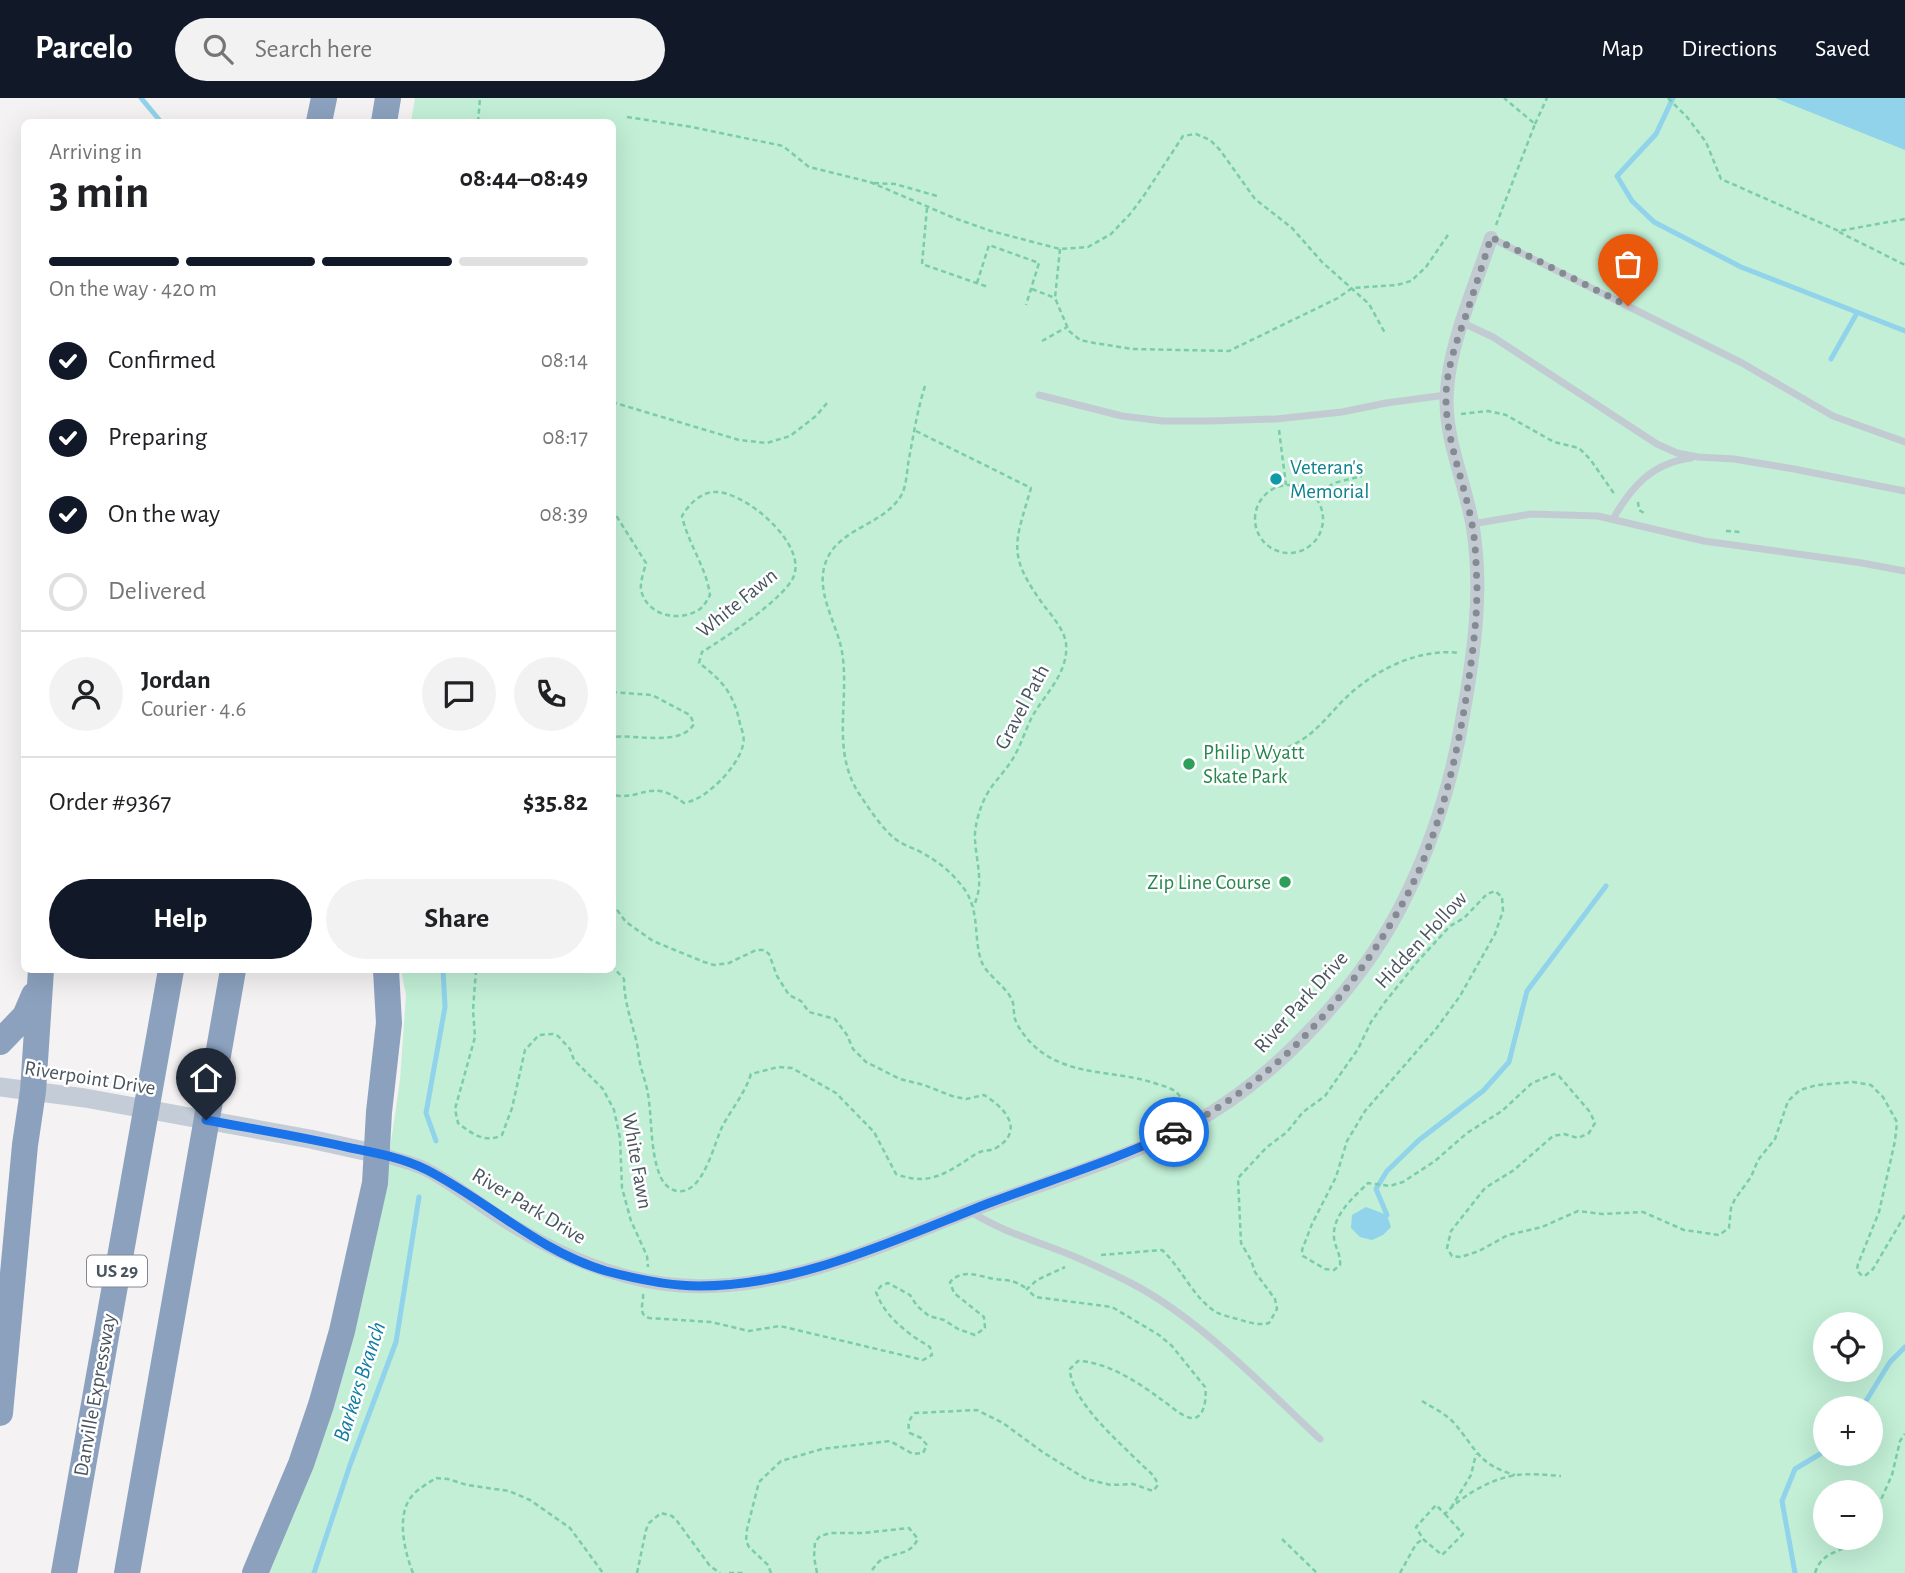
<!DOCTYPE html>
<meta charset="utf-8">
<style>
:root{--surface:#fff;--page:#f2f2f2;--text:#202124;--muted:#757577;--line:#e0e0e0;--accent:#111827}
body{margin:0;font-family:"Alegreya Sans",sans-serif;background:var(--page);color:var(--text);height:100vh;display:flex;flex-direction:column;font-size:26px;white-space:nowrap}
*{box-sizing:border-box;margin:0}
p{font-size:23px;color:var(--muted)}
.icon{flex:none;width:38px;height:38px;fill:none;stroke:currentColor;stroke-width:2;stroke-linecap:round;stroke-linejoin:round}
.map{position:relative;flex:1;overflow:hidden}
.drawer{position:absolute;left:21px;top:21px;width:595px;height:854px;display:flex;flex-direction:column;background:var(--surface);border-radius:10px;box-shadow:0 7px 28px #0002}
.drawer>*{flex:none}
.tools{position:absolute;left:1813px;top:1214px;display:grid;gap:14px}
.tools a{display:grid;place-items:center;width:70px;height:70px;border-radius:50%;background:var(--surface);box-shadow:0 7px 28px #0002;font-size:35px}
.pin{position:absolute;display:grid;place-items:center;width:60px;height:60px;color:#fff;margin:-72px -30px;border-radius:50% 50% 50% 0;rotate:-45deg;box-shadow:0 0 7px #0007}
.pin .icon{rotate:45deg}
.courier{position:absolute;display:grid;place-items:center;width:70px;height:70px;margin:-35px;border:5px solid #1a73e8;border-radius:50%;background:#fff;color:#222;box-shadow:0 2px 9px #0007}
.overview em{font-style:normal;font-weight:700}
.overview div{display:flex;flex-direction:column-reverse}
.overview{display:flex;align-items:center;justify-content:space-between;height:119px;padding:0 28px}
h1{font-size:46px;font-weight:700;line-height:52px}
.bar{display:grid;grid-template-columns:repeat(4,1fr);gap:10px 7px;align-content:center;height:84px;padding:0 28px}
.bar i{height:9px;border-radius:5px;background:var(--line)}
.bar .on{background:var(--accent)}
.bar p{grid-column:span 4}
.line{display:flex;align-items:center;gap:18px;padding:0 28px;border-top:2px solid var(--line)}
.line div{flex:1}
.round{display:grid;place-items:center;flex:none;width:74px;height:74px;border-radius:37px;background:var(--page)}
ol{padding:0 28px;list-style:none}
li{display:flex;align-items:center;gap:21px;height:77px}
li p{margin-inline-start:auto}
li .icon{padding:7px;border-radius:50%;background:var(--accent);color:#fff;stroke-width:4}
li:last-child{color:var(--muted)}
li i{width:38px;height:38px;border:4px solid var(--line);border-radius:50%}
.cta{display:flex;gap:14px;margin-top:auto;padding:14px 28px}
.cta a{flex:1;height:80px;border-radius:42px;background:var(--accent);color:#fff;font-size:28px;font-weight:700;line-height:80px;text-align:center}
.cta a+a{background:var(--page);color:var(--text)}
header{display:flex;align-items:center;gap:42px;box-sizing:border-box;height:98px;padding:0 35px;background:var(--accent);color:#fff}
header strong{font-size:33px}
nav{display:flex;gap:38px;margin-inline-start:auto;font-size:24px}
.search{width:490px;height:63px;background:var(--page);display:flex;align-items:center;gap:18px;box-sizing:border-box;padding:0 24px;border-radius:38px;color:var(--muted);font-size:26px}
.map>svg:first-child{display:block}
.green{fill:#c2efd6;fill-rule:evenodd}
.water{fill:#90d3eb}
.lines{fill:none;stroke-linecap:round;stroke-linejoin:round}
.stream{stroke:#90d3eb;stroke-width:5}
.path{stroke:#7acda8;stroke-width:2.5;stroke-dasharray:5 3.5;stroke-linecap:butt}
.lane{stroke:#c3cbd2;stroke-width:7}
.street{stroke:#c3cbd2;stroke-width:14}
.secondary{stroke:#c3ccd7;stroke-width:19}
.highway{stroke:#8ba1be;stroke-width:26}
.done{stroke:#858b92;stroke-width:7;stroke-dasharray:0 12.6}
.route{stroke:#1a73e8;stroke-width:9}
.culture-dot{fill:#0f9aa8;stroke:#fff;stroke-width:2.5}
.leisure-dot{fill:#2e9e5b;stroke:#fff;stroke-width:2.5}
.labels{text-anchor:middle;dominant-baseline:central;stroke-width:5;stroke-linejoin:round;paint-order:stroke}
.shield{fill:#fff;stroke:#80878f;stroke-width:2}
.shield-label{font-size:19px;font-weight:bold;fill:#49545f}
.culture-label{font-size:21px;fill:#0d838f;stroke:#fff;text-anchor:start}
.street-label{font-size:21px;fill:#49545f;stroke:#fff}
.leisure-label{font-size:21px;fill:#27864d;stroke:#fff;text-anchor:start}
.water-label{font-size:23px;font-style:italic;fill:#107da4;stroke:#fff}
</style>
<header>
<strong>Parcelo</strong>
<div class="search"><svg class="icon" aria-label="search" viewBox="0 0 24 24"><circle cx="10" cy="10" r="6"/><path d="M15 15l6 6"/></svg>Search here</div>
<nav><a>Map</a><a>Directions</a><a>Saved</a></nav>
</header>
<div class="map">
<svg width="1905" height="1475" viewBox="0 0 1905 1475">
<rect width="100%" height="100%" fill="#f4f2f2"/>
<path class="green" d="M415,0H1786L1905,48V1475H264L380,1119L400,982L406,897L401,872H612V24H411ZM1825,1227H1871V1272H1825ZM1825,1311H1871V1356H1825ZM1825,1395H1871V1440H1825Z"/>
<path class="water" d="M1775,0H1905V52Z
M1366,1109L1387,1117L1391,1129L1383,1137L1372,1142L1360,1139L1351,1130L1352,1117Z"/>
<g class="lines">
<path class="stream" d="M141,0L161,24
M1673,0L1656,36L1617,78L1632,103L1654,124L1741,169L1905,233
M1831,261L1857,215
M436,1043L426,1015L445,909L443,872
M1387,1117L1376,1091L1387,1073L1419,1042L1483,993L1509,964L1527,893L1606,788
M1861,1311L1890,1264L1905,1249
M314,1475L350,1367L396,1244L419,1099
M1795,1475L1782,1403L1795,1371L1825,1353"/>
<path class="path" d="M1668,0L1687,19L1706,44L1721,81L1839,133L1905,121
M627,19L692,29L783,48L809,69L870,84L954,120L991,133L1060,151L1088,149L1111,136L1131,115L1145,96L1183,38L1196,36L1210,42L1220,52L1255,101L1292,130L1322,164L1369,206L1385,235
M478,24L480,0
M1535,26L1547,0
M874,85L895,86L937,98
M927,110L922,166L988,189
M1496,127L1535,26L1504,0
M1839,134L1905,167
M1060,151L1055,200L1069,233L1080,242L1094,245L1133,251L1229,253L1338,200L1352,190L1397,187L1411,183L1426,169L1450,134
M977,185L989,147L1039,165L1026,207
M1032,191L1055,200
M1042,243L1067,229
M925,288C917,313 913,340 908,366C907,375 906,388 902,396C885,427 841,429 827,461C813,492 837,524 842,554C850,601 831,650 858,694C868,709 880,728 894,740C900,745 909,749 917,752C938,763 951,773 965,792C979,813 974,836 980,859C984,876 1003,885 1011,900C1015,907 1013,914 1015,921C1018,930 1026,940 1033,947C1068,980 1115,971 1157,986C1164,988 1171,990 1176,994C1181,998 1184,1007 1187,1012
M612,304L739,342L767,345L790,338L816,318L827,305
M1461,316L1488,313L1506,317L1554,344L1579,350L1590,361L1615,397
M1279,332L1286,387
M916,333L1031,390C1014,448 1007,457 1045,509C1053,519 1064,532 1066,545C1069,574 1046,595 1033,617C1025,632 1020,651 1010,665C1002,677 991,687 985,700C980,709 974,730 975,741C976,764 985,787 973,809
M1255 421a34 34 0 1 1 68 0a34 34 0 1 1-68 0Z
M1314,398L1334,385L1362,378
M1638,404L1639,412L1644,415
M612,411L646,465C644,473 640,484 641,492C647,518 680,525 700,511C705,507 707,502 710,497C706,468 688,446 682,418C689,406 701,394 715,394C745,393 809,447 793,480C782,502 725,540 702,554L699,565C723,583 734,596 740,626C742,632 745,640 743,647C740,660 729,674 720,683C708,694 699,702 684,705C650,679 643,703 612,697
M1726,433L1740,434
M612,594L652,597L690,617L694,626C680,649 637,636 612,639
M1230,650C1253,664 1289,653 1310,636C1325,624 1336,608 1351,595C1379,570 1421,550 1459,555
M612,805L626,824L653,843L704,864L714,867L729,865L756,852H764L769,856L777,878L789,897L801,903L809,914L835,921L847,937L853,951L866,964L900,981L924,987L952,998L966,1001L984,997C1004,1009 1026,1032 996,1050C991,1053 985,1052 980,1054C974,1056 968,1062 962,1065C939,1080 923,1086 896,1076L874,1034L836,995L792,970L778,969L751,976C745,995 733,1009 723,1027C714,1044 704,1097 677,1093C670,1092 665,1087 661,1080C649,1053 653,1020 647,991C645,982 642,974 640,965C638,956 638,947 635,938C630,918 624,902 624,881L612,868
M476,872L473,912L475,939L455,1011L458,1025C471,1035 485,1046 502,1037L512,1010L525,952L539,937L553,936L558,938L570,951L574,962L603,991L614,1012L620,1040L622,1090L631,1123L647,1158L648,1169
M1101,1157L1162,1152C1182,1170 1193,1200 1216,1214C1222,1217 1230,1219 1237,1221C1248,1224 1258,1228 1269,1225L1277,1211L1275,1201L1255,1174L1251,1162L1241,1145L1238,1080L1267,1049L1287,1034L1303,1014L1325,998L1358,951L1371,924L1385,904L1418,863L1450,828L1464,820L1487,796L1495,793L1502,799L1503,813L1495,836L1460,898L1436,931L1365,1013L1347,1043L1336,1079L1312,1126L1302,1152L1303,1158L1325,1171L1334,1172L1340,1167C1341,1156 1335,1150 1334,1140C1332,1117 1353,1100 1368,1085L1390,1088L1403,1084L1435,1063L1467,1035L1502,1013L1532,985L1554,976L1559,978L1590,1014L1595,1025L1589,1035L1578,1040L1564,1036L1553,1038L1514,1072L1485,1090L1451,1133L1447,1150L1452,1158L1461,1159L1479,1153L1508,1137L1542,1129L1578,1113L1602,1116L1643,1114L1684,1132L1719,1137L1729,1130L1731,1110L1735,1101L1751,1079L1758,1062L1775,1041L1788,1003L1800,992L1817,987L1853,984L1871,987L1883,999L1897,1024L1895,1043L1879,1114L1858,1166L1857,1172L1862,1178L1866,1177L1873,1171L1905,1117
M643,1196C644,1205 637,1216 649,1220L711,1224L749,1233L780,1228L923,1262L932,1257L930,1249C908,1236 885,1219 876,1194L881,1188L888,1185L910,1197L917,1208L929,1218L944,1222L958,1231L975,1237L985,1230L984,1219L954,1195L950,1184C963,1170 978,1178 994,1181C1010,1183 1013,1181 1027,1191
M1422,1303C1433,1310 1445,1315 1454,1325C1476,1350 1478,1367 1515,1377
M1451,1410L1471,1377L1476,1356
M1445,1416L1463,1436L1442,1457L1423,1441L1416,1429L1436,1407L1445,1416C1461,1398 1492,1380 1517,1377C1531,1375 1546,1377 1561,1378
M1871,1424L1892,1377L1900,1343L1905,1336
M1282,1441L1317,1475
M413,1475C405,1455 397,1422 409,1402C415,1392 427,1386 436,1380L448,1381L467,1387L509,1393L530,1402L570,1430L603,1475
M637,1475L646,1432L649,1425L661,1415L672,1418L677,1423L710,1468L720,1475
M729,1475H744
M771,1475L768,1467L749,1449L746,1443L747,1431L759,1384L781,1363L822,1351L890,1343L913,1356L923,1355L927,1347L921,1340L910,1335C907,1326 909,1321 915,1315L977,1312L1003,1325L1044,1355L1086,1381L1111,1387L1133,1386L1153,1393L1158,1387C1155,1377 1148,1373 1141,1366C1119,1344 1070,1302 1070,1271L1078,1263C1108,1264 1139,1285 1162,1302C1171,1308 1181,1318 1191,1320C1205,1322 1207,1298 1205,1289L1172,1248L1159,1237L1112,1209L1035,1199L1027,1191L1037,1182L1065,1169
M817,1475L814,1459L815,1444L820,1438L831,1435H863L909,1430L918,1441C909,1457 902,1453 888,1459C879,1461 875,1468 870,1475
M1400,1475L1416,1446L1423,1441
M1815,1475C1823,1450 1843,1457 1857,1440"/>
<path class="lane" d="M1491,140L1742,265L1833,318L1905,344
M1463,225L1493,239L1657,346L1677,355L1698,359L1734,361L1794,371L1905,393
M1039,297L1122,318L1163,323H1209L1276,321L1342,314L1386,305L1446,297
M1613,421C1631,389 1652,365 1691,360
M1472,426L1531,416L1598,418L1704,443L1862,465L1905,473
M970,1113C997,1131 1027,1140 1058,1152C1082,1161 1107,1173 1131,1185C1200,1221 1263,1288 1320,1341"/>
<path class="street" d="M378,1056C393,1060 409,1064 423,1070C454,1085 480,1108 510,1126C558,1156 609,1179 666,1186C769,1199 871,1152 964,1115C1039,1086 1121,1063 1192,1026C1277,980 1366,883 1407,796C1434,740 1453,678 1463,617C1474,556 1483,492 1473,430C1466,385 1443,339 1447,292C1450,244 1476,186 1491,140"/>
<path class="secondary" d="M0,989L85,1000L310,1041L378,1056"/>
<path class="highway" d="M319,24L324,0
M384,24L388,0
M0,944L25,918L34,897
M0,1315L25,1047L33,993L41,872
M64,1475L171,872
M127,1475L233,872
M255,1475L301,1366L321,1307L342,1233L375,1085L379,1014L389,925L386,872"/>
</g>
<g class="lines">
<path class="done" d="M1174,1034C1273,987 1353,896 1405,801C1439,738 1456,664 1467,594C1472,559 1477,525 1477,489C1476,468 1476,446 1472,426C1464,383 1445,340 1446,297C1447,270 1456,245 1465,220C1474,193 1483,166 1491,139L1628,208"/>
<path class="route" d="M206,1022C254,1031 303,1039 351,1050C377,1055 403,1060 427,1072C488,1103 538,1153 606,1173C636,1181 668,1188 699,1188C800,1188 899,1140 992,1104C1053,1081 1115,1062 1174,1034"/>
</g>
<circle class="culture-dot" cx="1276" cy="381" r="7"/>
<g class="leisure-dot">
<circle cx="1189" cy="666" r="7"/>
<circle cx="1285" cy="784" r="7"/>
</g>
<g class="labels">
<rect class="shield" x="87" y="1157.5" width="60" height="31" rx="5"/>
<g class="shield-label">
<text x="117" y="1173">US 29</text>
</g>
<g class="culture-label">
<text x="1290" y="369">Veteran's<tspan x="1290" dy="24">Memorial</tspan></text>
</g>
<g class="street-label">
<text transform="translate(737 505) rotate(-39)">White Fawn</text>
<text transform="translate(1022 609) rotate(-62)">Gravel Path</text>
<text transform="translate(1421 842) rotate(-47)">Hidden Hollow</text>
<text transform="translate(1301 904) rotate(-48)">River Park Drive</text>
<text transform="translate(90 980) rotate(9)">Riverpoint Drive</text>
<text transform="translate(637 1063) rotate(80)">White Fawn</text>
<text transform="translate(529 1108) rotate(31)">River Park Drive</text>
<text transform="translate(95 1297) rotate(-80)">Danville Expressway</text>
</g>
<g class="leisure-label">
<text x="1203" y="654">Philip Wyatt<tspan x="1203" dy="24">Skate Park</tspan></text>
<text x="1271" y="784" text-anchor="end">Zip Line Course</text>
</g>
<g class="water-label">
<text transform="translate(360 1284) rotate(-72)">Barkers Branch</text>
</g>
</g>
</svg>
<div class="tools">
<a><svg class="icon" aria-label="locate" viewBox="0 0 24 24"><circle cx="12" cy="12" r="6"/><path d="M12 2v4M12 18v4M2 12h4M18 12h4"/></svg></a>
<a>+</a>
<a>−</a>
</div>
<div class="pin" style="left:1628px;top:208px;background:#ea580c"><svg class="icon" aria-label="bag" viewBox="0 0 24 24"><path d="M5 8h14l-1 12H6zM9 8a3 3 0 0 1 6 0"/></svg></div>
<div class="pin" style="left:206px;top:1022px;background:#1f2937"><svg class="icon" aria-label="home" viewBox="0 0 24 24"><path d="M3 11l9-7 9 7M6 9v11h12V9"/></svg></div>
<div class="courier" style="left:1174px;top:1034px"><svg class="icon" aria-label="car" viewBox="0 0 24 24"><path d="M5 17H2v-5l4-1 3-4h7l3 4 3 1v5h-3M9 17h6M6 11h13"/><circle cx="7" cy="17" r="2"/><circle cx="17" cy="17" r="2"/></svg></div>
<section class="drawer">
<div class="overview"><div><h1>3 min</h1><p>Arriving in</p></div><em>08:44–08:49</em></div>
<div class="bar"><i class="on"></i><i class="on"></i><i class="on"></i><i></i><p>On the way · 420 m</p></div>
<ol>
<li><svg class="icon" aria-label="check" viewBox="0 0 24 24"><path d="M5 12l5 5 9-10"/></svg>Confirmed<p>08:14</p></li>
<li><svg class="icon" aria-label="check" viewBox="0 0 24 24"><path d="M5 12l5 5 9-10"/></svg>Preparing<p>08:17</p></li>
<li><svg class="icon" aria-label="check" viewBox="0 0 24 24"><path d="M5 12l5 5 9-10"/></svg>On the way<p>08:39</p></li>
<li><i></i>Delivered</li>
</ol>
<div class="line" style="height:126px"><a class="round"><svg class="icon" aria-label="person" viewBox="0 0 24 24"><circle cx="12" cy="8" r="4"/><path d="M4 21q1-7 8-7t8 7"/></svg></a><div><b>Jordan</b><p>Courier · 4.6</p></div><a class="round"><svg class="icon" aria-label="chat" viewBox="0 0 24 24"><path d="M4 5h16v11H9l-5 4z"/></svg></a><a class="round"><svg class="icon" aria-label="phone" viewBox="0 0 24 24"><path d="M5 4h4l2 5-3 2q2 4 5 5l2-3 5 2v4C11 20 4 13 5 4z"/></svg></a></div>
<div class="line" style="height:91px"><div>Order #9367</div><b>$35.82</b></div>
<div class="cta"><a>Help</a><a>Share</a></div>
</section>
</div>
